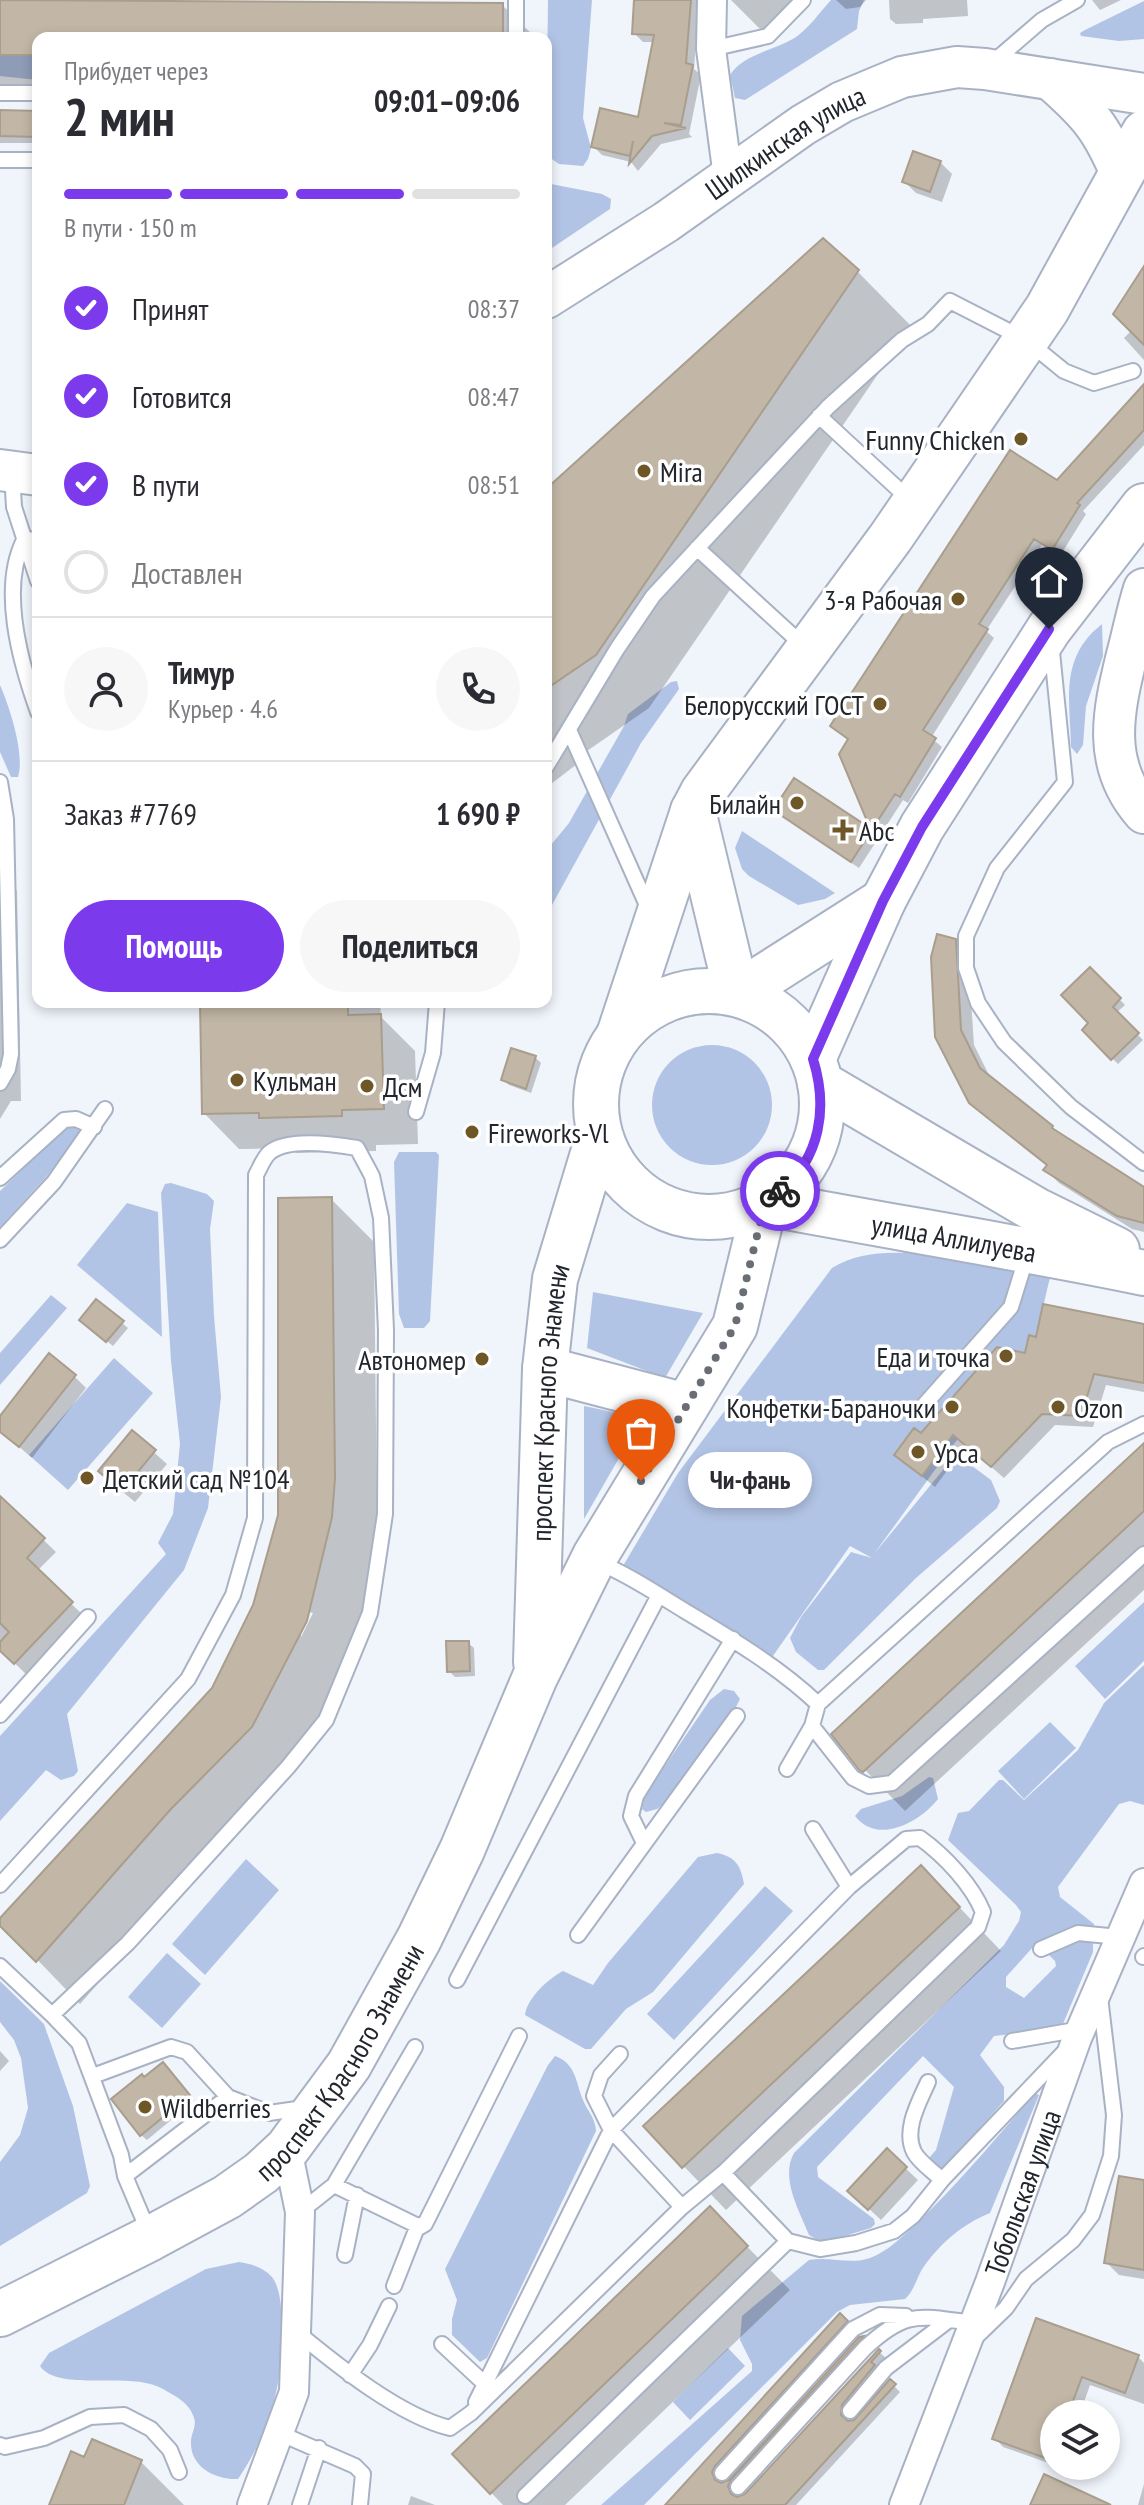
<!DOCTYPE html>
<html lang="ru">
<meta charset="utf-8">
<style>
:root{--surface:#fff;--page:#f7f7f7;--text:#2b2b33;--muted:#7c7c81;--line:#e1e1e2;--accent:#7c3aed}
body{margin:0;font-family:"PT Sans Narrow",sans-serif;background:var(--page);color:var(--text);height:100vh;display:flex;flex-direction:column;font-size:30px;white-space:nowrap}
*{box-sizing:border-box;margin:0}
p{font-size:26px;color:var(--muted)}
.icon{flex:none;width:44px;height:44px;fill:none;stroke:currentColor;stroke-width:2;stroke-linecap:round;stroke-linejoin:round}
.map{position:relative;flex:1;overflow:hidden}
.drawer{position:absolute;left:32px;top:32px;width:520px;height:976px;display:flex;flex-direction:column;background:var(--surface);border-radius:16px;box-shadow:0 4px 12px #0003}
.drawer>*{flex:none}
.fabs{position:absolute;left:1040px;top:2400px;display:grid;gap:16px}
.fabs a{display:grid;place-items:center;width:80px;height:80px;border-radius:50%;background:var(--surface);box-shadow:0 4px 12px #0003;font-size:40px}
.pin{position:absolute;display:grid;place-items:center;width:68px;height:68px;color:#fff;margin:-82px -34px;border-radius:50% 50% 50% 0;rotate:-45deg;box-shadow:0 0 8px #0007}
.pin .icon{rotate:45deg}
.courier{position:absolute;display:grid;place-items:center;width:80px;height:80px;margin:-40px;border:6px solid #7c3aed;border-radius:50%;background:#fff;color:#222;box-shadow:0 2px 10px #0007}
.bubble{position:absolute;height:56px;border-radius:28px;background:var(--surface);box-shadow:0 4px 12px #0003;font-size:26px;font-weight:700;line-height:56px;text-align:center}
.head em{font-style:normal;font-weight:700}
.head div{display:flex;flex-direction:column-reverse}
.head{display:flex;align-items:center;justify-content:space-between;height:136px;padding:0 32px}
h1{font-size:52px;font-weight:700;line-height:60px}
.bar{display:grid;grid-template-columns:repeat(4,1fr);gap:12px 8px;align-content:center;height:96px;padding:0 32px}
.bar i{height:10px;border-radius:6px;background:var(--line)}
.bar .on{background:var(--accent)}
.bar p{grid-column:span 4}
.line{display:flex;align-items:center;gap:20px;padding:0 32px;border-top:2px solid var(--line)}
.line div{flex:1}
.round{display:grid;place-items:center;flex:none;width:84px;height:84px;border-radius:42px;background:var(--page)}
ol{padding:0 32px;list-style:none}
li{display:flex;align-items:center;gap:24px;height:88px}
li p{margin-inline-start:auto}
li .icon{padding:8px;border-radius:50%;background:var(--accent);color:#fff;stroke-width:4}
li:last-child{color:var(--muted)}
li i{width:44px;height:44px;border:4px solid var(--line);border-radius:50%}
.action{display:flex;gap:16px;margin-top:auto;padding:16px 32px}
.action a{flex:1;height:92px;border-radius:48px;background:var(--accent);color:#fff;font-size:32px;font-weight:700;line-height:92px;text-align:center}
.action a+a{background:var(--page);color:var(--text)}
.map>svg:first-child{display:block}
.green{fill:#b2c4e5}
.shadow{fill:#0003;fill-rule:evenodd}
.building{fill:#c2b7a6;stroke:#a99e8d;stroke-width:2}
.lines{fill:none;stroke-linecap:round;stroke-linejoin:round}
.lane-casing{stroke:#a9b2c4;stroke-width:18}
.street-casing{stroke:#a9b2c4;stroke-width:32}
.secondary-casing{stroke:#a9b2c4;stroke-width:44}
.primary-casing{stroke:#a9b2c4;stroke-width:48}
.lane{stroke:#fff;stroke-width:14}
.street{stroke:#fff;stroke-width:28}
.secondary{stroke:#fff;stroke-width:40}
.primary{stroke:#fff;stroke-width:44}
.done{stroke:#696d74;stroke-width:8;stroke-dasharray:0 14.4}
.route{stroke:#7c3aed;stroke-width:10}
.poi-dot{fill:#6f5627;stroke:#fff;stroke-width:3}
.labels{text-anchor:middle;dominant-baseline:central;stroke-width:7;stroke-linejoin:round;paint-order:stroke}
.street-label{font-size:28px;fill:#21252c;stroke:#fff}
.poi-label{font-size:28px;fill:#21252c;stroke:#fff;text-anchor:start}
</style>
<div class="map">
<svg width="1144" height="2505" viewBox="0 0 1144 2505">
<rect width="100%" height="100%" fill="#f0f4fb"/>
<path class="green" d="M548,0H592L583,118L591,148L588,159L583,166L559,164L546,155Z
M831,0H864L859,11L857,29L745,100L735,98L730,75C743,54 776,50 796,37C809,28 820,12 831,0Z
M1144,1V39L1119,41L1081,36L1080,33L1085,30Z
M0,55H38V80L0,76Z
M546,183L602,194L611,199L610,209L546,252Z
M1102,624L1103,656L1086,706L1083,745L1077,754L1071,747C1070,699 1059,658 1102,624Z
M677,681L679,689L641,743L546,916V851L569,823L624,726L628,714L671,682Z
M0,685C10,708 25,754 18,777H11L0,752Z
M742,831L835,893L825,899L798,905L749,876L742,869L735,848Z
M652 1105a60 60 0 1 1 120 0a60 60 0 1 1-120 0Z
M74,1126L82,1129V1133L46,1177L0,1227V1191L66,1128Z
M399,1152H436L439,1155L430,1321L424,1328H404L399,1314L394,1162Z
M171,1183L207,1194L214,1201L210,1229L214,1316L221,1397L208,1508L184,1570L67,1714L78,1771L74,1776L61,1780L46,1770L0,1821V1736L166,1554L158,1543L173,1514L180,1444L171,1361L161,1193L165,1184Z
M127,1203L158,1212L162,1337L77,1265Z
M903,1247L1051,1273L1036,1337L1029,1336L1025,1354L950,1449L874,1554L956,1454L991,1480L1000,1501L997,1508L916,1578L824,1670H818L796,1652L790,1638L801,1617L851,1552L872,1558L850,1546L768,1663L620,1571L678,1473L832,1268C853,1255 879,1252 903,1253Z
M593,1292L703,1313L665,1378L587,1348Z
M51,1295L67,1308L0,1385V1353Z
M114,1358L153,1393L68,1490L29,1455Z
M584,1406L642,1418L584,1519Z
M1144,1602V1661L1105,1699L1075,1666Z
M1144,1665V1805L1130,1801L1119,1804L1058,1887L1060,1897L1094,1924V1928L1033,1947L1006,1977V1987L1024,1998L1056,1966L1055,1961L1046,1952L1079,1937L1093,1940V1952L1063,2024L1057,2029L994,2036L980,2055L1004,2087V2101L941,2171L929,2158L936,2150L954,2087L923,2056L817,2167L818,2177L874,2219L875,2224L871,2228L828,2241L821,2242L809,2235C799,2210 780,2178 794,2153L1004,1945L1019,1921L1021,1912L1016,1905L948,1840L958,1813L969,1811L999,1780H1003L1024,1800L1078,1750L1104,1703Z
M724,1689L734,1691L740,1699L734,1711L667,1801L657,1809L646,1812L642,1809L645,1795L710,1700Z
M1050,1722L1076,1748L1024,1799L998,1771Z
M929,1777L933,1778L938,1799C921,1821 878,1846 855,1816L861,1809L902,1796Z
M717,1853C736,1857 741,1866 744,1884L653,1992L626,2009L591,2049H585L525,2015C527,1998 549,1978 563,1971L593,1985L608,1963L698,1857Z
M246,1859L279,1890L205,1975L172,1944Z
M765,1886L793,1911L674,2040L647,2014Z
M167,1953L201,1984L162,2028L128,1997Z
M0,1981L44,2024L46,2030L73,2106L90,2186L87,2193L0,2246V2162L20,2135L28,2108L21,2058L14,2040L0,2022Z
M555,2056C576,2063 576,2083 583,2100C588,2112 595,2117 596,2131L487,2358L480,2362L452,2335V2319L457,2300L445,2269L548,2065Z
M1035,2093L1039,2095L990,2213C962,2224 937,2246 921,2271C916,2281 913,2292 905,2299L850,2305L837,2312L644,2505H601L752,2371V2364L740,2340L742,2316L809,2260C830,2256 850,2265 870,2258C889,2251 905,2234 919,2221C961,2181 997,2137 1035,2093Z
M239,2262C251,2264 263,2267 272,2277C280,2287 281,2306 282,2319C286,2375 270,2433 238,2479C216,2480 190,2467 191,2442C191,2433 197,2426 194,2418C190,2403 175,2396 163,2389C132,2370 58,2393 40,2366L49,2353L206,2269Z
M728,2348L745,2366L690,2420L673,2402Z"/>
<path class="shadow" d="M0,0L502,5L536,38H38V97L0,96Z
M637,0H699L694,69L701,75L689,134L692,137L661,144L638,171L631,162L602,155L593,146L640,119L655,42H643L634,33Z
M731,0H808L771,40Z
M836,0H866L860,7L846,9Z
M889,0H967L968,16L923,19V23L896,24L890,19Z
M1092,0H1121L1100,10Z
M0,112L38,113V143H0Z
M940,162L952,174L942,202L916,193L904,181Z
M1144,270V360L1124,338L1132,330Z
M858,272L911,326L649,708L574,760L577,764L551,784L546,779V491Z
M1144,392V445L1083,511L1086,514L1060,556L1042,545L986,631L994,638L931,738L942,747L908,803L903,800L859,868L783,817L775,810L795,781L874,833L841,754L849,741L832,726Z
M0,856L10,884L17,891L21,1101H11L0,1119Z
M955,941L968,955L974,1045L991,1079L1060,1136L1144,1190V1232L1132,1229L1059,1183L1046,1170L1049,1166L970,1102L937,1037Z
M1090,969L1125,1005L1116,1013L1143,1040L1118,1064L1084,1030L1091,1023Z
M202,1002H380L381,1017L415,1051L418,1144L376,1145V1151L296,1153L291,1148L239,1149L204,1113Z
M535,1057L541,1063L531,1093L509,1085L503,1080Z
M331,1199L374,1242L377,1522L375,1561L349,1665L295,1770L213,1853L80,2004L0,1921L214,1689L255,1605L280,1516ZM309,1612L313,1613L301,1637V1628Z
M122,1323L128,1328L113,1346L87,1325Z
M1144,1326V1392L1106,1385L1093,1427L1055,1425L1004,1478L966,1445L935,1487L896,1455L1026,1356Z
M74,1376L86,1388L32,1458L0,1430V1419Z
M132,1433L167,1464L135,1502L112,1483Z
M1144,1446V1590L905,1811L865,1770Z
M0,1498L56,1552L37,1571L83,1615L27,1675L0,1649Z
M468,1643L474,1648L475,1676L455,1677L449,1671Z
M921,1867L1001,1951L726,2210L645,2126Z
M0,2051L9,2061L0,2071Z
M168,2070L194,2101L147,2140L141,2135L145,2079Z
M887,2151L918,2180L881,2220L850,2191Z
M1144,2182V2279L1119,2275L1107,2263Z
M710,2209L790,2290L565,2505H503L454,2454Z
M840,2316L852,2328L720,2472L717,2479L719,2485L731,2481L864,2338L868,2342L736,2486L733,2493L735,2499L746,2496L879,2352L886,2358L876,2369L880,2373L847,2412L846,2423L855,2422L890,2382L900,2392L796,2505H668Z
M1037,2320L1137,2356L1144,2363V2404L1090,2385L1080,2414H1054V2465L1003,2447L995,2438Z
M93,2441L141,2462L184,2505H51L85,2460Z
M1144,2484V2505H1138Z
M411,2496L435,2505H408Z"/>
<path class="building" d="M0,0L503,3V38H38V55H0Z
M634,0H691L686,63L693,65L681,125L664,123L686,128L652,136L629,164L633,141L630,156L591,147L600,108L638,117L654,35L632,34Z
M0,110L38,111V137L0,136Z
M913,151L941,161L930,192L902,182Z
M823,238L859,270L596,655L546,689V489Z
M1144,266V345L1113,314Z
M1144,384V430L1077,503L1080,505L1052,550L1034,539L979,624L988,629L923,730L936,738L900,797L895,794L851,862L773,810L794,778L870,828L839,754L848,739L830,726L1010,450L1057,480Z
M937,934L956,939L961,1030L980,1068L1053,1126L1052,1128L1144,1187V1223L1117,1216L1043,1170L1047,1165L969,1103L935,1037L931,957Z
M1090,967L1121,998L1113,1007L1139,1033L1111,1060L1082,1030L1088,1023L1061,995Z
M200,1002H348V1015L381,1014L384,1109L342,1110V1116L259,1118V1113L202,1114Z
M511,1048L536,1056L526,1089L501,1080Z
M332,1197L335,1478L332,1517L307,1621L252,1727L170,1810L36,1962L0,1926V1918L212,1688L253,1605L278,1515V1198Z
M96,1299L124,1321L106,1342L79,1320Z
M1043,1304L1144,1324V1383L1094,1374L1081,1416L1042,1414L991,1467L953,1435L922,1476L894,1455L914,1428L921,1433L997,1347L1025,1353L1029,1335L1036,1337Z
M49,1353L76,1375L19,1447L0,1432V1416Z
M132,1430L156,1450L122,1491L98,1471Z
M1144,1443V1511L863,1772L860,1771L831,1734Z
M0,1496L45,1538L27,1558L73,1602L14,1664L0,1651V1642L9,1632L0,1623Z
M446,1641H469L470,1671L447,1672Z
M921,1865L960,1907L682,2168L643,2126Z
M163,2062L190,2095L140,2136L111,2099L142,2074L144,2077Z
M887,2148L907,2167L868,2210L847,2191Z
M1119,2176L1144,2180V2270L1104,2263Z
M710,2206L748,2246L490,2494L452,2454Z
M840,2313L848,2321L715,2466L712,2472L715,2480L721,2483L729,2480L859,2337L864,2336L731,2480L728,2486L731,2494L737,2497L745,2494L879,2349L881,2351L871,2362L875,2365L842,2405L841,2415L848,2421L854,2420L890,2379L896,2384L785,2505H665Z
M1036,2318L1139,2355L1125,2393L1082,2377L1068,2414H1054V2461L992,2439Z
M92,2439L142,2460L124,2505H49L71,2451L84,2457Z
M1044,2474L1111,2505H1030Z"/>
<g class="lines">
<g class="lane-casing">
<path id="lane" d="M516,38V0
M711,49L768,36L803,0
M991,64L1042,20L1077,0
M0,93H38
M0,160H38
M819,416L910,500
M12,473L14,507L38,581
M38,539L24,540C0,588 19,659 38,712
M697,548L806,648
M1051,642L1065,782L997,868L966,936V968L978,1003L1004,1042L1071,1107L1144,1163
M569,730L650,912
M546,767L617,649L653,596L828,407L902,340L928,324L950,301L1026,340L1064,371L1094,383L1133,371
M0,782L6,819L11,1054L8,1069L0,1083
M416,1112L433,1053L437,1002
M0,1178L64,1120L76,1119L94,1127
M0,1240L54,1182L105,1109
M917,1413L1011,1307L1024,1265V1256
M598,1562C629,1575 657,1594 685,1611C732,1639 779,1667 818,1704
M0,1715L88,1617
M812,1726L853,1778L869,1786L892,1783L1144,1554
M787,1769L812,1726L818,1704L1108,1442L1144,1424
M813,1829L849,1887
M644,1843L631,1816L636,1796L733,1639
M0,1885L188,1679L233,1595L255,1518L256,1175C260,1168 263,1159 269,1153C287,1137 334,1144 357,1148L372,1176L381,1218L386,1330L385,1514L370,1613L326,1720L288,1767L128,1943L52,2015L79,2043L121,2155L125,2176L150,2235
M578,1935L737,1716
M1041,1949L1078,1933L1119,1937
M1143,1957L1144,1956
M0,1966L52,2015
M457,1980L659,1595
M1012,2041L1081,2029
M93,2076L171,2047L187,2052L228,2097L125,2176
M928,2082C919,2102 903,2130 914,2152C919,2162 934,2172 942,2180
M228,2097L269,2113L304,2108
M334,2185L415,2047
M682,2207L611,2130L849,1887L906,1839L920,1838C945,1856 972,1885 983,1912L978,1927L723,2173
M300,2212L334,2185L420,2227L425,2224L519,2036
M345,2255L357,2195
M394,2286L418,2225
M298,2333C338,2366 400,2416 450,2428L471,2413L682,2207L723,2173L788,2241L820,2249L856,2243L894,2231L913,2216L942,2180L1066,2050
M976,2337L1006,2308L1026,2279L1073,2240L1092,2215L1111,2156L1114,2115L1100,1997
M442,2344L485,2384
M350,2375L370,2345L389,2306
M476,2402L611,2130L594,2096L601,2075L620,2054
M850,2411L886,2368L949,2320
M279,2433L355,2466L363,2474L360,2505
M0,2445L5,2447L44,2438L90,2417L124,2415L151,2429L170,2450L179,2472
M722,2473L853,2329L880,2315L906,2316
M738,2487L865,2348C908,2308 920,2317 975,2323
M525,2496L788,2241
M300,2505L319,2448"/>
</g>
<g class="street-casing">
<g id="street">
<path d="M712,0L711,49L728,177"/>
<path d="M252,2505L294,2392L300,2212L287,2149"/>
<path id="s1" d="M904,2505L990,2282L1077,2038L1144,1883"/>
</g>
</g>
<g class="secondary-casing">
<g id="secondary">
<path d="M1050,79C1089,113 1102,128 1122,176"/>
<path id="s2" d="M546,298L666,222L803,125L842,102L902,77L957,67L985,69L1144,94"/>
<path d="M0,470L38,475"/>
<path d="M1144,589C1137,611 1133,633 1127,655C1113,712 1101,764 1144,813"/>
</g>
</g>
<g class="primary-casing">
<g id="primary">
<path d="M693,811L737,994"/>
<circle cx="709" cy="1104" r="113"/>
<path d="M737,994L883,901"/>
<path d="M619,1035L693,811L703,792L891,537L1047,309L1144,133"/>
<path d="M813,1059L883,901L922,827L1049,629L1144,506"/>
<path d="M820,1083L1036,1210L1117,1250"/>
<path id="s3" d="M765,1203C891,1227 1018,1247 1144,1273"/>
<path d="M545,1369L686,1406"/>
<path id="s4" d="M536,1662L545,1369L555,1279L599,1134"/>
<path id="s5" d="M0,2314L151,2238L227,2197L261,2173L287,2149L349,2065L419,1939L462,1850L535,1677L595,1556L735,1326L765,1203"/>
</g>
</g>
<use href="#lane" class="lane"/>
<use href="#street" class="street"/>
<use href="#secondary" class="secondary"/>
<use href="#primary" class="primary"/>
</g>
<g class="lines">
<path class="done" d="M641,1481L735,1326L765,1203L780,1191"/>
<path class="route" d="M780,1191C821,1158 828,1107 813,1059L883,901L922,827L1049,629"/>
</g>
<g class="poi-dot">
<circle cx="1021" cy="439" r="8"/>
<circle cx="644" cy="471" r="8"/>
<circle cx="958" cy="599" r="8"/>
<circle cx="880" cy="704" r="8"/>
<circle cx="797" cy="803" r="8"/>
<path d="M839 818h8v8h8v8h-8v8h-8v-8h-8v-8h8z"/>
<circle cx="237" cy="1080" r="8"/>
<circle cx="367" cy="1086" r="8"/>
<circle cx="472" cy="1132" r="8"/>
<circle cx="1006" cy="1356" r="8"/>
<circle cx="482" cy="1359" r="8"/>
<circle cx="952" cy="1407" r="8"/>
<circle cx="1058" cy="1407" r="8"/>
<circle cx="918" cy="1452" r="8"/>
<circle cx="87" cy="1478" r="8"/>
<circle cx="145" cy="2107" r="8"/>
</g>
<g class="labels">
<g class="street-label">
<text stroke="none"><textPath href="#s2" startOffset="286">Шилкинская улица</textPath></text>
<text stroke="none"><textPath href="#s3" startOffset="192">улица Аллилуева</textPath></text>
<text stroke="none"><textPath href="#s4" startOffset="260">проспект Красного Знамени</textPath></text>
<text stroke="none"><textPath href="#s5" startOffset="434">проспект Красного Знамени</textPath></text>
<text stroke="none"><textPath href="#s1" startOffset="334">Тобольская улица</textPath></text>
</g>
<g class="poi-label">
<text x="1005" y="439" text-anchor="end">Funny Chicken</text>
<text x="660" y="471">Mira</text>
<text x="942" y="599" text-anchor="end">3-я Рабочая</text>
<text x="864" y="704" text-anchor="end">Белорусский ГОСТ</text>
<text x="781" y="803" text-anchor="end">Билайн</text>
<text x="859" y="830">Abc</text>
<text x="253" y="1080">Кульман</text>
<text x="383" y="1086">Дсм</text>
<text x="488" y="1132">Fireworks-Vl</text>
<text x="990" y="1356" text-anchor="end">Еда и точка</text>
<text x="466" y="1359" text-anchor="end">Автономер</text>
<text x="936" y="1407" text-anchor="end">Конфетки-Бараночки</text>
<text x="1074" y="1407">Ozon</text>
<text x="934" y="1452">Урса</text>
<text x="103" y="1478">Детский сад №104</text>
<text x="161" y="2107">Wildberries</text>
</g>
</g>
</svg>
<div class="fabs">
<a><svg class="icon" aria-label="layers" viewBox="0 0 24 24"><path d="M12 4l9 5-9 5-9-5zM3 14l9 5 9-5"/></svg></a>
</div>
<div class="pin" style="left:641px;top:1481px;background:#ea580c"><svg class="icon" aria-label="bag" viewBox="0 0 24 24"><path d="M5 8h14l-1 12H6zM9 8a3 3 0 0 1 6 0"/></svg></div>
<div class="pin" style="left:1049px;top:629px;background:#1f2937"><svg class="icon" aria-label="home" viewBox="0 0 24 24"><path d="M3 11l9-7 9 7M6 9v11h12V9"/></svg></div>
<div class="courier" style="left:780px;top:1191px"><svg class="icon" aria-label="bike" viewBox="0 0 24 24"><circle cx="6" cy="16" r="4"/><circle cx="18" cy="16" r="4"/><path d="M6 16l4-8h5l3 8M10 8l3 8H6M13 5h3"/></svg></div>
<div class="bubble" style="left:688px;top:1452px;width:124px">Чи-фань</div>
<section class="drawer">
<div class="head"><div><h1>2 мин</h1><p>Прибудет через</p></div><em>09:01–09:06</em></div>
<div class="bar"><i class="on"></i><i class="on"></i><i class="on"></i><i></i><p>В пути · 150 m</p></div>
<ol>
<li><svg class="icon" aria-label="check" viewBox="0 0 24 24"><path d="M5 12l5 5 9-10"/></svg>Принят<p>08:37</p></li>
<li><svg class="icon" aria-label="check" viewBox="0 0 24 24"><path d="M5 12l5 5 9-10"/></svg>Готовится<p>08:47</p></li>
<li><svg class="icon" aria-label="check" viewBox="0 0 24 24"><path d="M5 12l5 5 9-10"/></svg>В пути<p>08:51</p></li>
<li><i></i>Доставлен</li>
</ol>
<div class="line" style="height:144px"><a class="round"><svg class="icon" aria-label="person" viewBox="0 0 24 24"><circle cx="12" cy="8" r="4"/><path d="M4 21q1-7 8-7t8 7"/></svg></a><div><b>Тимур</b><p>Курьер · 4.6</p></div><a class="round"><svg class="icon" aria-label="phone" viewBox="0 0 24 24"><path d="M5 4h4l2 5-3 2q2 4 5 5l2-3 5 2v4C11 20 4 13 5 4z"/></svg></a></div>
<div class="line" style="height:104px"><div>Заказ #7769</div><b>1 690 ₽</b></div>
<div class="action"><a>Помощь</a><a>Поделиться</a></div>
</section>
</div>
